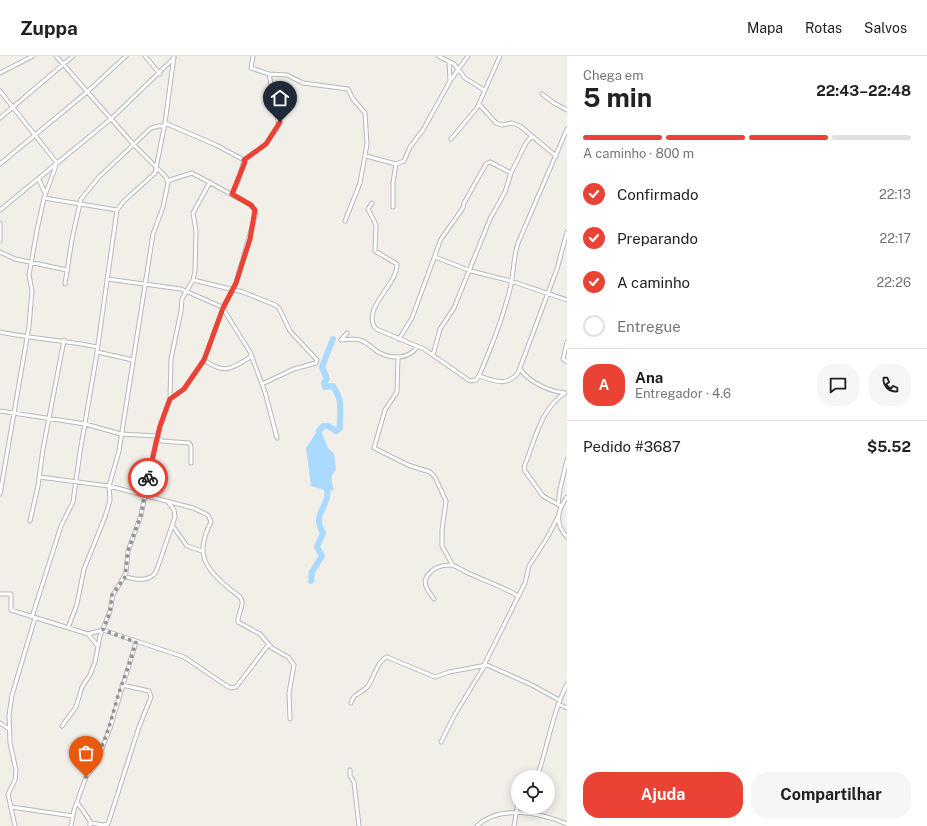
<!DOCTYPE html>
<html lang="pt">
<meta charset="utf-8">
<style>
:root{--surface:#fff;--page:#f6f6f6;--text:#222;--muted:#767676;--line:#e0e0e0;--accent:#ea4335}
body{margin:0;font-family:"Public Sans",sans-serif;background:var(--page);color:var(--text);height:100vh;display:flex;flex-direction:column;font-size:15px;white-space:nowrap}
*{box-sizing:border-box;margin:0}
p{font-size:13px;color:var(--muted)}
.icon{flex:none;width:22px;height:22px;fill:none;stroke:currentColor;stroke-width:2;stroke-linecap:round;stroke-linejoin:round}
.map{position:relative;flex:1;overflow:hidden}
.drawer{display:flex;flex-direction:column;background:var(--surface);width:360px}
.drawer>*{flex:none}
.controls{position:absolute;left:511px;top:714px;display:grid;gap:8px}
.controls a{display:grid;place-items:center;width:44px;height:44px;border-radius:50%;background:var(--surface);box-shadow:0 2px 10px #0003;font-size:20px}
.pin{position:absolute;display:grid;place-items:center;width:34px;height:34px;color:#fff;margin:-41px -17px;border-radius:50% 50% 50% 0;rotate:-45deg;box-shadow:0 0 4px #0007}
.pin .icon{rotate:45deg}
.courier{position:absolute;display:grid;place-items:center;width:40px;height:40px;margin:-20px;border:3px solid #ea4335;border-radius:50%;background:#fff;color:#222;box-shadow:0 1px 5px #0007}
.overview em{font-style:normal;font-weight:700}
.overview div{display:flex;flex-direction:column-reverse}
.overview{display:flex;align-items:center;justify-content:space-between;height:68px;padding:0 16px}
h1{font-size:26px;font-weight:700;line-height:30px}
.bar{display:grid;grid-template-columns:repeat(4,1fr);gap:6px 4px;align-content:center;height:48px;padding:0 16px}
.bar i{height:5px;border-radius:3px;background:var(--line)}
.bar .on{background:var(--accent)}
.bar p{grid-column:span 4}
.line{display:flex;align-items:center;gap:10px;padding:0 16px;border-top:1px solid var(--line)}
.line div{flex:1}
.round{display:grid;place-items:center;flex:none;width:42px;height:42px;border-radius:16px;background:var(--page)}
ol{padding:0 16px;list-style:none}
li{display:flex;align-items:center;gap:12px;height:44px}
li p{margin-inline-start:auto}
li .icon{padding:4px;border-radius:50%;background:var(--accent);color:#fff;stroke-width:4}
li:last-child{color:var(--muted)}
li i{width:22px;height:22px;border:2px solid var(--line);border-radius:50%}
.button{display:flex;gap:8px;margin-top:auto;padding:8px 16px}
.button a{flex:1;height:46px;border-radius:16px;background:var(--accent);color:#fff;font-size:16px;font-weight:700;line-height:46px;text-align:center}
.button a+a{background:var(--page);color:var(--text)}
header{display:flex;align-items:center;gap:24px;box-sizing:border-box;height:56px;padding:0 20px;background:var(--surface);border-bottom:1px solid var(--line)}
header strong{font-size:19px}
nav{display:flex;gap:22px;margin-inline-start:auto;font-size:14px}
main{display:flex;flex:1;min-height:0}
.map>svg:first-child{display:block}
.water{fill:#aadaff}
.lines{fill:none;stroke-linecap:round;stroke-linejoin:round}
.river{stroke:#aadaff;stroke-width:6}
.street-casing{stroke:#b5b8bc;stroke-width:5}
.street{stroke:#fff;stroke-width:3}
.done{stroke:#929495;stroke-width:4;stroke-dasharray:0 7.2}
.route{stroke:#ea4335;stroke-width:5}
</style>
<header>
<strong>Zuppa</strong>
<nav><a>Mapa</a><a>Rotas</a><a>Salvos</a></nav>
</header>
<main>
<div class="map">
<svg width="567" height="770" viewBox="0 0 567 770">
<rect width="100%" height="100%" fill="#f1efe8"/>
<path class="water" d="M318,374L321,375L328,392L334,398L336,414C329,420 332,426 334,434L328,435L311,430L306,392Z"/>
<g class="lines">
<path class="river" d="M319,381V375L323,370H328L336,375L340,372C339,354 344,347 333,330L325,331L324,327L327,323L322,311L333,283
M311,525L312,516L322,500L317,491L323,477C310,455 333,451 326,429"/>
<g class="street-casing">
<path id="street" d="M56,0L134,89L166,121L168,127L163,151L153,178L119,395L109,430L110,444L105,461L84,513L77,548L68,572
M145,0L160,18
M253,0L251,12L269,18L287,19L303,27L348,33L353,43L365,57L367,88L360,127L345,165
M438,0L454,8L465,22L484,34
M449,5L450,25
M0,17L33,0
M0,35L57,107L44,142L37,174L29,219L32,235L29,270L0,438
M542,38L554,47L567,54
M479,48L496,67L502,69L512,67L520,70L556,100
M0,62L73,0
M165,67L216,89L244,104L238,126L232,138
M451,83L477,52L500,0
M366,100L396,108
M244,104L266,88L279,69L269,18
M0,108L87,36L126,0
M39,124L45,137
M167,125L192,117L251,149L256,157L236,227L223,252L204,304L184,333L170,343
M44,142L117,154
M372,147L368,153L376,169L375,195L397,208C398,229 360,253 376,273L424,293L470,325L476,324L479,320C491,292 503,262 510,233C514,217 513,202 518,187L567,73
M393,151V127L396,108L404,105L410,91L423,74L450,25L468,0
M0,154L112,62L174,2
M0,167V185
M0,196L15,203L67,214
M435,201L471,215L511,225L567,244
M107,223L181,233L222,251L250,296L265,336L277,382
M193,224L243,236L275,249L279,252L290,275L317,304L316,307L294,313L262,328
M65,228L72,183L81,143L99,121L151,72L159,70H165
M0,276C32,283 65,284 97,291
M347,277L341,284C347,284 353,282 360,284C367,286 372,292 378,296C391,303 408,304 417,291
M399,283L412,262L441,183L463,152L464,147L486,108L490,106L511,117
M567,286L563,303L567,306
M97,296L133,304
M433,299L440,273L454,252L490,163L505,136L511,117L526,87L532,80
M398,301L397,336L385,354L374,392L408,409L430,416L435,421L446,445L442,474V490L452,508
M204,304C225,319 231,313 252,300
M520,313C530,327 549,335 565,337
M479,320C494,325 507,331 518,317L557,213L567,176
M0,355L85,368L121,378L157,380L162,385L189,387L191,390V407
M39,421L109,430L193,452L208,459L211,466C194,498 205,513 231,534C235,537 241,540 242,545C243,553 237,559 238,566L260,578L272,592L288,601L294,609L289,637L290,663
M567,441C557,454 555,468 567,481
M558,448L560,433L567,404
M561,450L543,440L525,415L524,411C535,385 540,353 565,337
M30,465L38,430L43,393L64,284
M172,469L187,490L202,495
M125,521C136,523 148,527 156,516L175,461L174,454L168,446
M0,538H11V554L88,578L103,574L184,601L230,632L236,631L269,588
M434,543C429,536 421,527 428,519C433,512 442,509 450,509C455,509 460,513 464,515C482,524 500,529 518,540
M32,561L61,470L73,446L80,396L96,303L117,154L124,145L155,117L165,67L174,0
M88,578L97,589
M484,609L525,527L529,510L547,482L558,461
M351,647C353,637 363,637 368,630C374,622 377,605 387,601L435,621L449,616L487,609L532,629L559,644
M558,648L567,652
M0,667L9,673
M62,670L76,651L82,631L90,619L95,606L100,580L110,555L113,539L126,517L128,495L141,459L157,380L170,343L171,303L181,255L182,243L193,224L195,215L196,175L193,157L210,126
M441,686L454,660L485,609
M350,714V720L354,726L359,770
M537,721C548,690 552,658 567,628
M77,746L90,765V770
M11,751L73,760
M91,767L103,769L108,768L139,671L151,641L149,635L122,629
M15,770L8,738L15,724L16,714L10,687L9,659L12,639L35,562
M71,770L74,754L86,721L96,708L110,672L136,586
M477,770C499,748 541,757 567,768
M514,770L518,747"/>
</g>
<use href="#street" class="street"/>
</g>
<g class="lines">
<path class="done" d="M86,721C103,696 110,668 118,640C123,624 130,608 134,592L136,586L103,574L110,556L112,539L125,521L128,495L141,459L148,422"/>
<path class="route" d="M148,422L160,370L168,348L170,343L184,333L204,304L223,252L236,227L250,183L255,154L251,149L232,138L245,106L244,104L266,88L280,66"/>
</g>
</svg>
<div class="controls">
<a><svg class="icon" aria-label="locate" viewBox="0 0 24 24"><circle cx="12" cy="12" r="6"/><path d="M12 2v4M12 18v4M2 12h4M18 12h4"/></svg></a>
</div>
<div class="pin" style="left:86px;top:721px;background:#ea580c"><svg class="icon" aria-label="bag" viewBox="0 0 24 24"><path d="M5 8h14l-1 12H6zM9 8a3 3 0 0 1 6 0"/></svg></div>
<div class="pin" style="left:280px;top:66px;background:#1f2937"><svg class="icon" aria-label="home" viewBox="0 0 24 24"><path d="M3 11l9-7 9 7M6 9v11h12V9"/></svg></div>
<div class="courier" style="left:148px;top:422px"><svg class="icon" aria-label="bike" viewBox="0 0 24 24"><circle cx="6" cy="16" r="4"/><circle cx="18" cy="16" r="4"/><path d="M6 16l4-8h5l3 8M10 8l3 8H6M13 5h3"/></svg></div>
</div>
<section class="drawer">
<div class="overview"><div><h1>5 min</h1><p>Chega em</p></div><em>22:43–22:48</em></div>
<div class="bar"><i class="on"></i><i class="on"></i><i class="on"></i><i></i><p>A caminho · 800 m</p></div>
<ol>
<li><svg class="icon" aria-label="check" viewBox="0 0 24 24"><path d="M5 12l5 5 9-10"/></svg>Confirmado<p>22:13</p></li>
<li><svg class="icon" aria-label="check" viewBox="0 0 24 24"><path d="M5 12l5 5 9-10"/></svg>Preparando<p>22:17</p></li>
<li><svg class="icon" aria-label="check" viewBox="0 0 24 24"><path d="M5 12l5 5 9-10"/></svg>A caminho<p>22:26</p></li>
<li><i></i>Entregue</li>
</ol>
<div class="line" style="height:72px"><b class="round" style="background:var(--accent);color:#fff">A</b><div><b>Ana</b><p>Entregador · 4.6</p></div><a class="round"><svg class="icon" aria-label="chat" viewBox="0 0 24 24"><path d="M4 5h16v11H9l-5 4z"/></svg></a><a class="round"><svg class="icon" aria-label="phone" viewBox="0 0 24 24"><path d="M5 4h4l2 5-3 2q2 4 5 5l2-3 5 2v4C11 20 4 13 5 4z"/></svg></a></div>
<div class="line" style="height:52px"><div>Pedido #3687</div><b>$5.52</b></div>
<div class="button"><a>Ajuda</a><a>Compartilhar</a></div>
</section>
</main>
